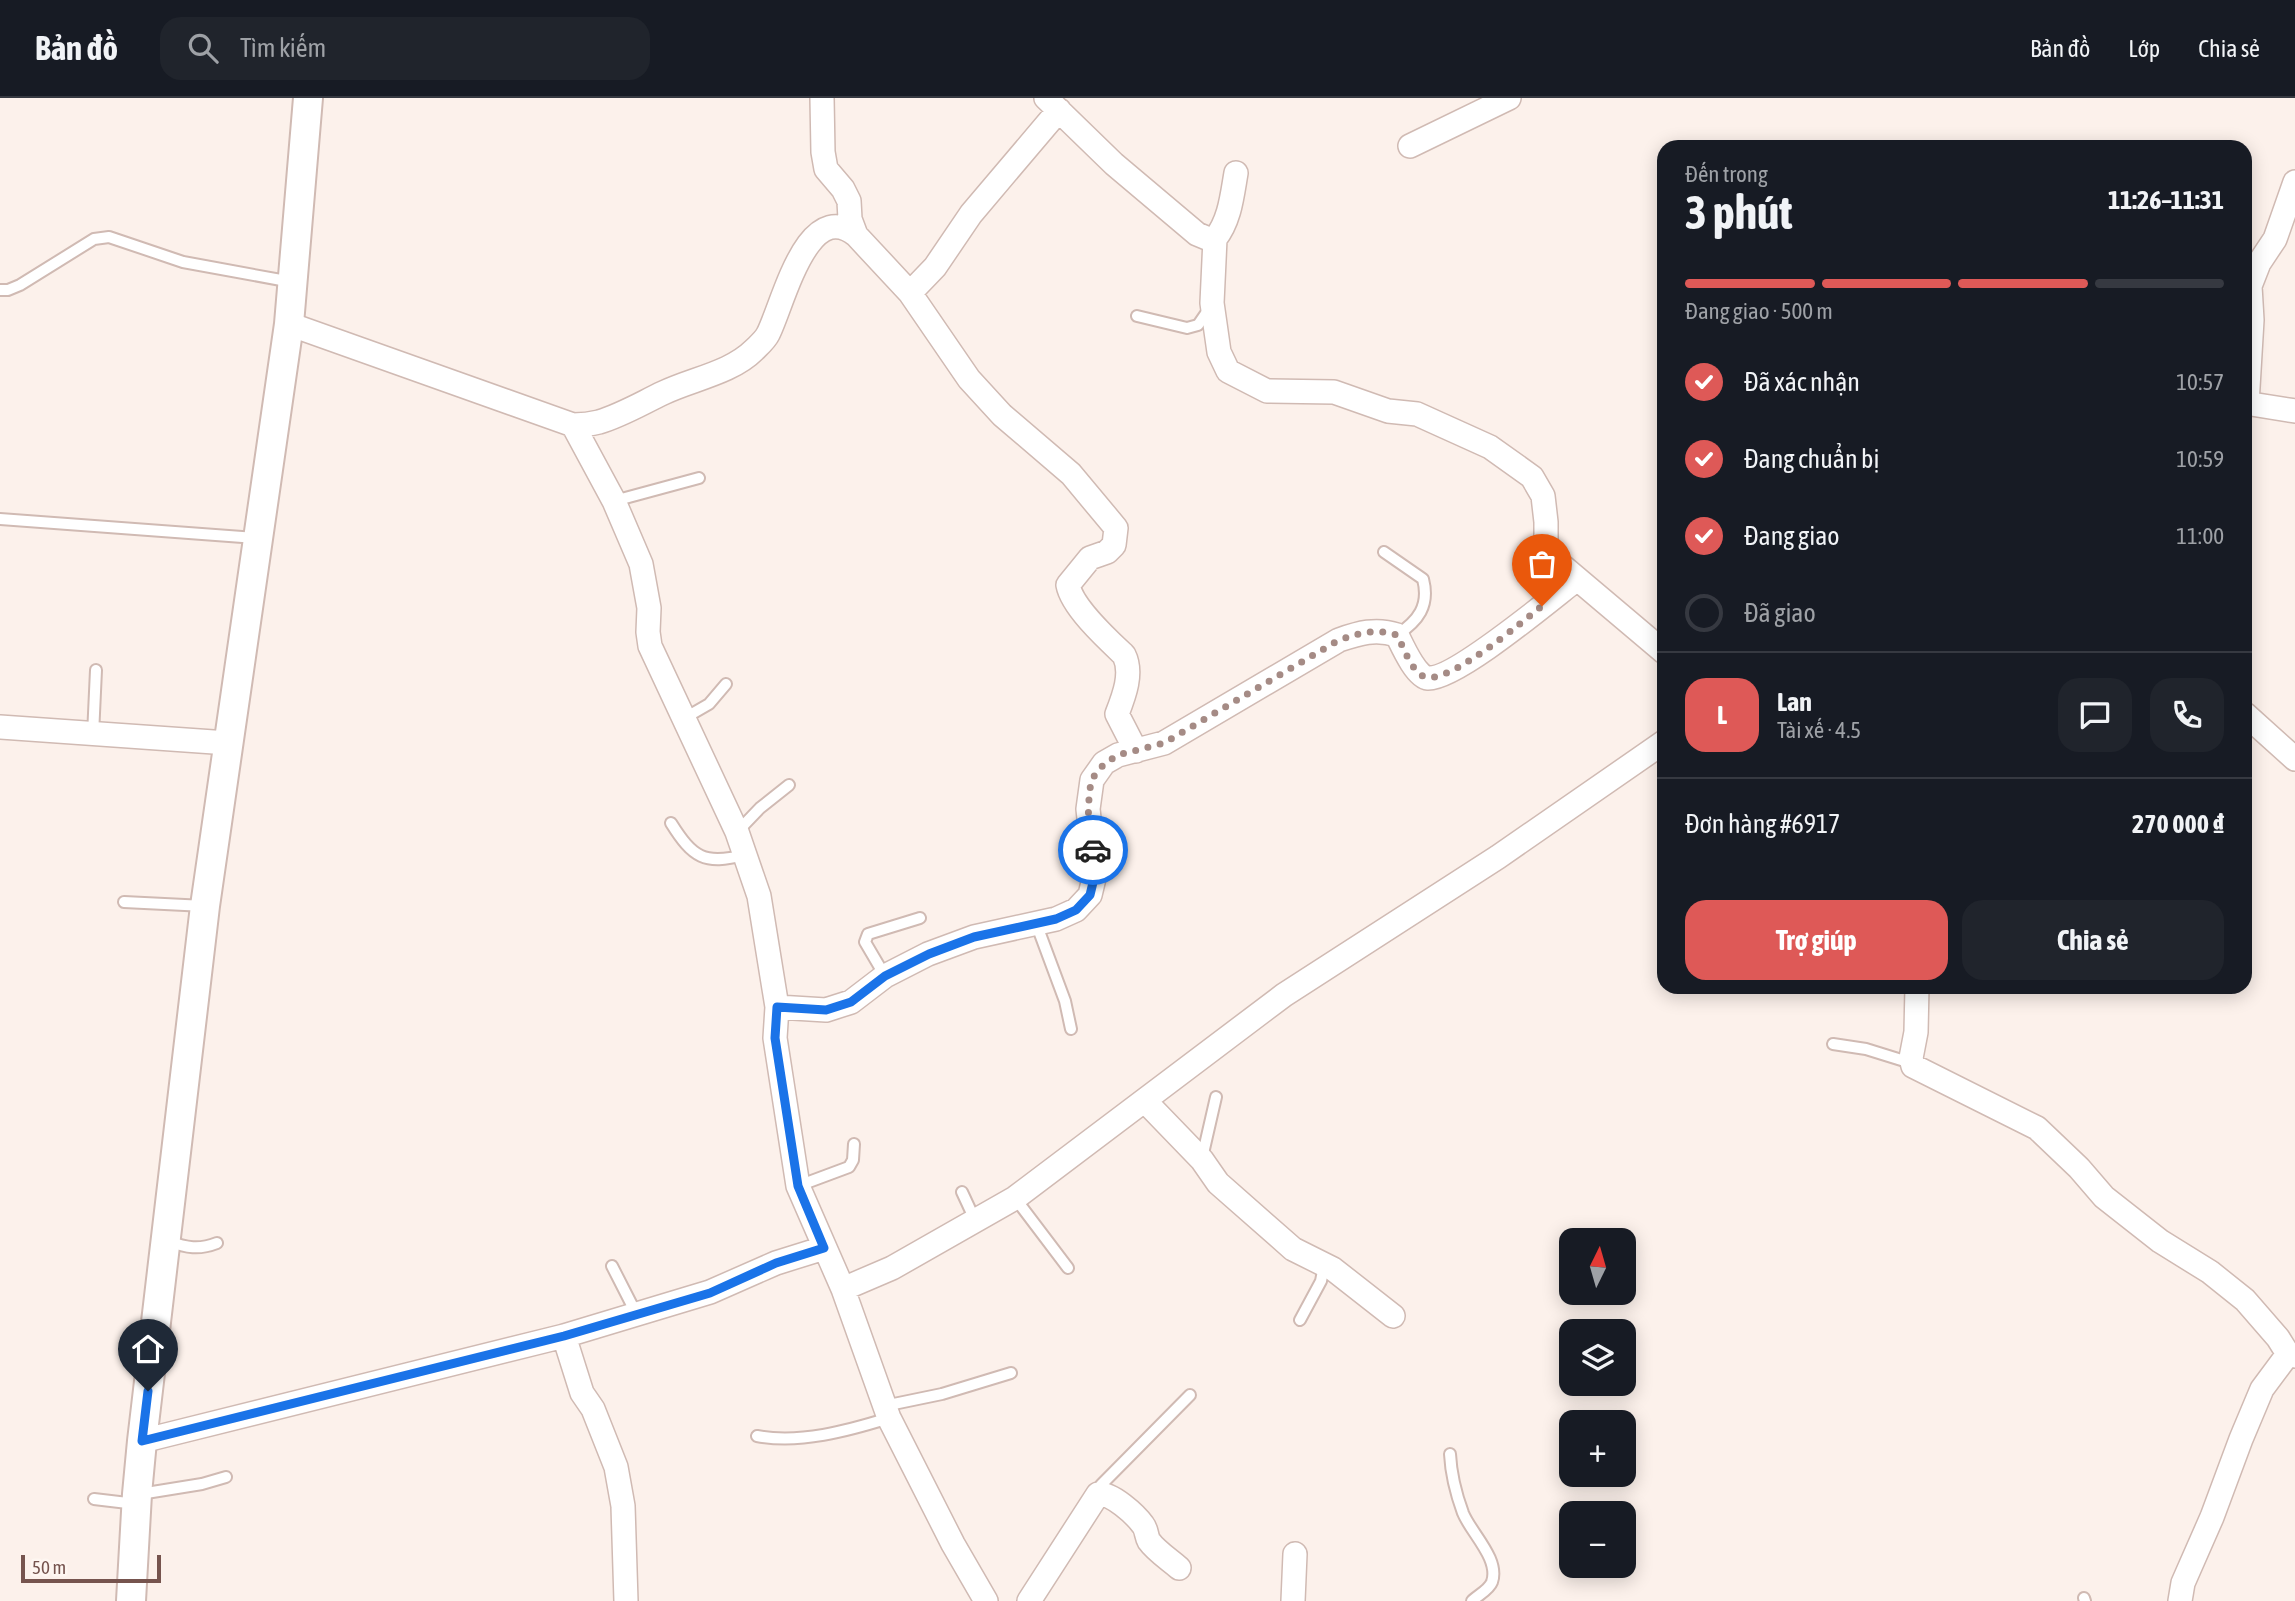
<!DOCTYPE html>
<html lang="vi">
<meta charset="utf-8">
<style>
:root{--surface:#171b24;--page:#20242c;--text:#f1f3f6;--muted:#9ea1a6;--line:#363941;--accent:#de5957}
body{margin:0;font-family:"Asap Condensed",sans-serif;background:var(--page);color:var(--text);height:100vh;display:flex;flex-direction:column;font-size:26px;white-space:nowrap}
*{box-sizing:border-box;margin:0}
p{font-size:23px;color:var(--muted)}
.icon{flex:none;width:38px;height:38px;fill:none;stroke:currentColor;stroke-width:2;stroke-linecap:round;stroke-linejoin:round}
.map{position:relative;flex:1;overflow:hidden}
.drawer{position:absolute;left:1657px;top:42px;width:595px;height:854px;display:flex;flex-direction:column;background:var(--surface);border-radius:21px;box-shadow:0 4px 18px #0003}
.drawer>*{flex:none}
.needle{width:46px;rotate:5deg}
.fabs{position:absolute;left:1559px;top:1130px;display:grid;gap:14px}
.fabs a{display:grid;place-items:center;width:77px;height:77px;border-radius:14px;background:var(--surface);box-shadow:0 4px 18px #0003;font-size:35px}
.scale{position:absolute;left:21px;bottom:18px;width:140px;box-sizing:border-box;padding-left:7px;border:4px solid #76544e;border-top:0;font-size:19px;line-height:24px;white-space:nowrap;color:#76544e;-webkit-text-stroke:5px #fef6f1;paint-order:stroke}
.pin{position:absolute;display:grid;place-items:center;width:60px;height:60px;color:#fff;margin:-72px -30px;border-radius:50% 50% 50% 0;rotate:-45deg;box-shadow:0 0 7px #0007}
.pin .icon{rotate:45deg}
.courier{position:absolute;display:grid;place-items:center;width:70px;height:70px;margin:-35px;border:5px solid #1a73e8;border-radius:50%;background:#fff;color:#222;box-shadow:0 2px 9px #0007}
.headline em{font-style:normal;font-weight:700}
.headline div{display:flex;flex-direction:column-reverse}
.headline{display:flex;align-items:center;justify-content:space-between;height:119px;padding:0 28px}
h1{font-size:46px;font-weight:700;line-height:52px}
.bar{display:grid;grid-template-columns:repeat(4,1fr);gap:10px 7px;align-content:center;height:84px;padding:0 28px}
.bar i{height:9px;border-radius:5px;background:var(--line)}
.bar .selected{background:var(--accent)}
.bar p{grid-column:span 4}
.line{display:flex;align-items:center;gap:18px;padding:0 28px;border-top:2px solid var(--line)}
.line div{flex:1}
.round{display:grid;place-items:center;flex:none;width:74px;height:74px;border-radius:21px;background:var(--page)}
ol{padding:0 28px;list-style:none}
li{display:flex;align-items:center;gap:21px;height:77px}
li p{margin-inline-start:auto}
li .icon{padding:7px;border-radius:50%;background:var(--accent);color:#fff;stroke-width:4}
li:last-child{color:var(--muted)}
li i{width:38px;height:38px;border:4px solid var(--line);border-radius:50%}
.action{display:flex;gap:14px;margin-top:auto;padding:14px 28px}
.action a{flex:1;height:80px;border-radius:21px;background:var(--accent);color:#fff;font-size:28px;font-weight:700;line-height:80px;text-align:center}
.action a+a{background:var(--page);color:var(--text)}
header{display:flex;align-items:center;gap:42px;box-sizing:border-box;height:98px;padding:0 35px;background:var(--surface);border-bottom:2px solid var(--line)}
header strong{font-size:33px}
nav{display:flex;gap:38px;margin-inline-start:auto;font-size:24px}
.search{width:490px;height:63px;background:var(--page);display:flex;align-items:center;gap:18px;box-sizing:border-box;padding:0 24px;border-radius:21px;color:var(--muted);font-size:26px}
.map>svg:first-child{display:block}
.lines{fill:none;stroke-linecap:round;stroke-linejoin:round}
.service-casing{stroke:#d0bab3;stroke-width:14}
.minor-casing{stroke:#d0bab3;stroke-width:26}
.tertiary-casing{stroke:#d0bab3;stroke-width:32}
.service{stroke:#fff;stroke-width:10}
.minor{stroke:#fff;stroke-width:23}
.tertiary{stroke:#fff;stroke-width:28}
.done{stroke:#a58b85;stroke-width:7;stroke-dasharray:0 12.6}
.route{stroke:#1a73e8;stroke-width:9}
</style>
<header>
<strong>Bản đồ</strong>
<div class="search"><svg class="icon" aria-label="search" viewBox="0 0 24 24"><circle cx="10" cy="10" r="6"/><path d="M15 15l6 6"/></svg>Tìm kiếm</div>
<nav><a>Bản đồ</a><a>Lớp</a><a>Chia sẻ</a></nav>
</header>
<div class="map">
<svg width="2295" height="1503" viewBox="0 0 2295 1503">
<rect width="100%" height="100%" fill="#fcf1eb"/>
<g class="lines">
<g class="service-casing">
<path id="service" d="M0,192H8L20,187L94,141L109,139L183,164L292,184
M1137,218L1187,230L1198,227L1209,211
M614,403L699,380
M0,421L256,440
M1384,454L1423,481C1430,508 1418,523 1397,537
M683,621L709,606L726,586
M93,637L96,572
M671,725C693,760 704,767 745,757
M737,734L760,710L789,687
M124,804L205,808
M1036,825L1065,903L1071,931
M885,878L865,844L868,836L920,820
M1833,946L1866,951L1911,965
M1202,1060L1216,999
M798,1088L849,1069L853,1062L854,1046
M962,1094L975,1122
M1015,1100L1068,1170
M168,1143C187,1150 199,1152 217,1145
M612,1168L637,1217
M1300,1222L1321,1183L1324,1168
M884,1308L942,1296L1011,1275
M757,1338C800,1346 847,1333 889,1320
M1450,1356C1451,1376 1456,1396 1463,1415C1471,1435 1500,1461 1492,1484C1489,1492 1478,1497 1472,1503
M140,1396L202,1386L226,1379
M1098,1396L1101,1387L1190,1297
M94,1401L136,1406
M2084,1500L2085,1503"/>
</g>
<g class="minor-casing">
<path id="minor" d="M822,0L823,54L826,71L843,91L849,103L850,121L856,137L910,195L969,281L1002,317L1071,376L1116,430L1114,447L1107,454L1090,460L1068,487C1072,509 1107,541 1124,557C1133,575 1124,598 1117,616L1136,653
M1046,0L1114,66L1197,136L1209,141H1215C1230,122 1232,98 1236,75
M1410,48L1509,0
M1215,141L1212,205L1219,254L1228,273L1267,293L1334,294L1388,313L1417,316L1490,349L1532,379L1543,398L1546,424V446L1561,467L1664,554
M910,195L935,169L971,116L1059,12
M289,226L573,327L614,403L641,466L649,510L648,534L650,548L737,734L759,798L777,909L775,940L798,1088L843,1191L889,1320L953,1446L986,1503
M2245,305L2295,313
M2247,306L2252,222L2250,188L2259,165L2275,141L2295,84
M573,327C582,327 591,326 599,324C622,317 642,305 663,295C692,281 731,275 754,252C759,247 765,242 768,236C783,207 807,98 856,137
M2245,616L2295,661
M0,629L228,645
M1917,889L1916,934L1911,960L1913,968L2037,1030L2079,1070L2104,1099L2160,1143L2210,1174L2245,1202L2278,1240L2288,1256L2295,1258
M777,909L826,912L851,904L885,878L928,856L974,839L1056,821L1076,812L1090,797L1095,776L1088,711L1092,682L1104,665L1118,657L1164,645L1339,542C1359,535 1376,530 1397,537C1402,547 1416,579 1428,580C1455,582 1552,500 1577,481
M1145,1003L1202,1062L1218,1085L1293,1151L1333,1171L1393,1218
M843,1191L892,1170L1015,1100L1284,897L1498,759L1664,644
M564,1238L582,1295L593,1311L616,1369L623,1408L626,1503
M142,1343L564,1238L710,1194L776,1165L824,1150
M1029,1503L1098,1396C1111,1394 1136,1417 1143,1427C1147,1432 1146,1438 1149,1443C1156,1453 1170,1462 1179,1470
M1293,1503L1295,1456
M2180,1503L2183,1485L2212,1419L2241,1341L2262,1291L2288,1256"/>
</g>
<g class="tertiary-casing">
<path id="tertiary" d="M131,1503L137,1396L142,1343L205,808L289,226L308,0"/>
</g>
<use href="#service" class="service"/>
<use href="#minor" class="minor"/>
<use href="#tertiary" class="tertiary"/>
</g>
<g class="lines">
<path class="done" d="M1093,752L1088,711L1091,682L1104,666L1118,657L1164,645L1339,542C1359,535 1376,530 1397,537C1403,548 1411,572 1423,578C1445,590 1523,523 1542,508"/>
<path class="route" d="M148,1293L142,1343L564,1238L710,1195L776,1165L824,1150L798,1088L775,940L777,909L826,912L851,904L885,878L929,856L974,839L1056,821L1076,812L1090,797L1095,776L1093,752"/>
</g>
</svg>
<div class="fabs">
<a><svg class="needle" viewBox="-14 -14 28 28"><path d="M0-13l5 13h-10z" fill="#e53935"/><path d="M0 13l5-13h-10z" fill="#9ea1a6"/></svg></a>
<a><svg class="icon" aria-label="layers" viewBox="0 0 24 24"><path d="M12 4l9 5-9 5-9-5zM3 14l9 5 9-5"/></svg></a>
<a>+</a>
<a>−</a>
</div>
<div class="scale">50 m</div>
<div class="pin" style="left:1542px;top:508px;background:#ea580c"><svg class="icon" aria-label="bag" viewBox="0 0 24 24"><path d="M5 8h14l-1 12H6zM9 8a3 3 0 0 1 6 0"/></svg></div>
<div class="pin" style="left:148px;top:1293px;background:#1f2937"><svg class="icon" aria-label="home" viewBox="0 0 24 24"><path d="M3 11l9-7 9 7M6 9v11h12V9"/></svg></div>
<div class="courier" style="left:1093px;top:752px"><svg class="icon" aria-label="car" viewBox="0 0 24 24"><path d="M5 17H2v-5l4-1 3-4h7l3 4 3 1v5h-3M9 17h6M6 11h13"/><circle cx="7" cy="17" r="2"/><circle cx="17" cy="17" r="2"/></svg></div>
<section class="drawer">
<div class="headline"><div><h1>3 phút</h1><p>Đến trong</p></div><em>11:26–11:31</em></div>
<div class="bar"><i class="selected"></i><i class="selected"></i><i class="selected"></i><i></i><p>Đang giao · 500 m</p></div>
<ol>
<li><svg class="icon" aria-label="check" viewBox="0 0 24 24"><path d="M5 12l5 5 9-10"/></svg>Đã xác nhận<p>10:57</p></li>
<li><svg class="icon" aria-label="check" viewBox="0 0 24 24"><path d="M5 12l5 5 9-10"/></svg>Đang chuẩn bị<p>10:59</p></li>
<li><svg class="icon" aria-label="check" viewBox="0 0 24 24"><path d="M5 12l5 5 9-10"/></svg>Đang giao<p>11:00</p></li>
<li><i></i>Đã giao</li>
</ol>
<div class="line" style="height:126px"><b class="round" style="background:var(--accent);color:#fff">L</b><div><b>Lan</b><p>Tài xế · 4.5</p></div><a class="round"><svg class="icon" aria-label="chat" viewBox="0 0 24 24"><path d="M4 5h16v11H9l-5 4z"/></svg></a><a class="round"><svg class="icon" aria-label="phone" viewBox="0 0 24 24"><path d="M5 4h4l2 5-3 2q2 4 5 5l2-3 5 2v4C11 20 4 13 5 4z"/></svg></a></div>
<div class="line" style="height:91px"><div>Đơn hàng #6917</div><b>270 000 ₫</b></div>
<div class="action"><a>Trợ giúp</a><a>Chia sẻ</a></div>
</section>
</div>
